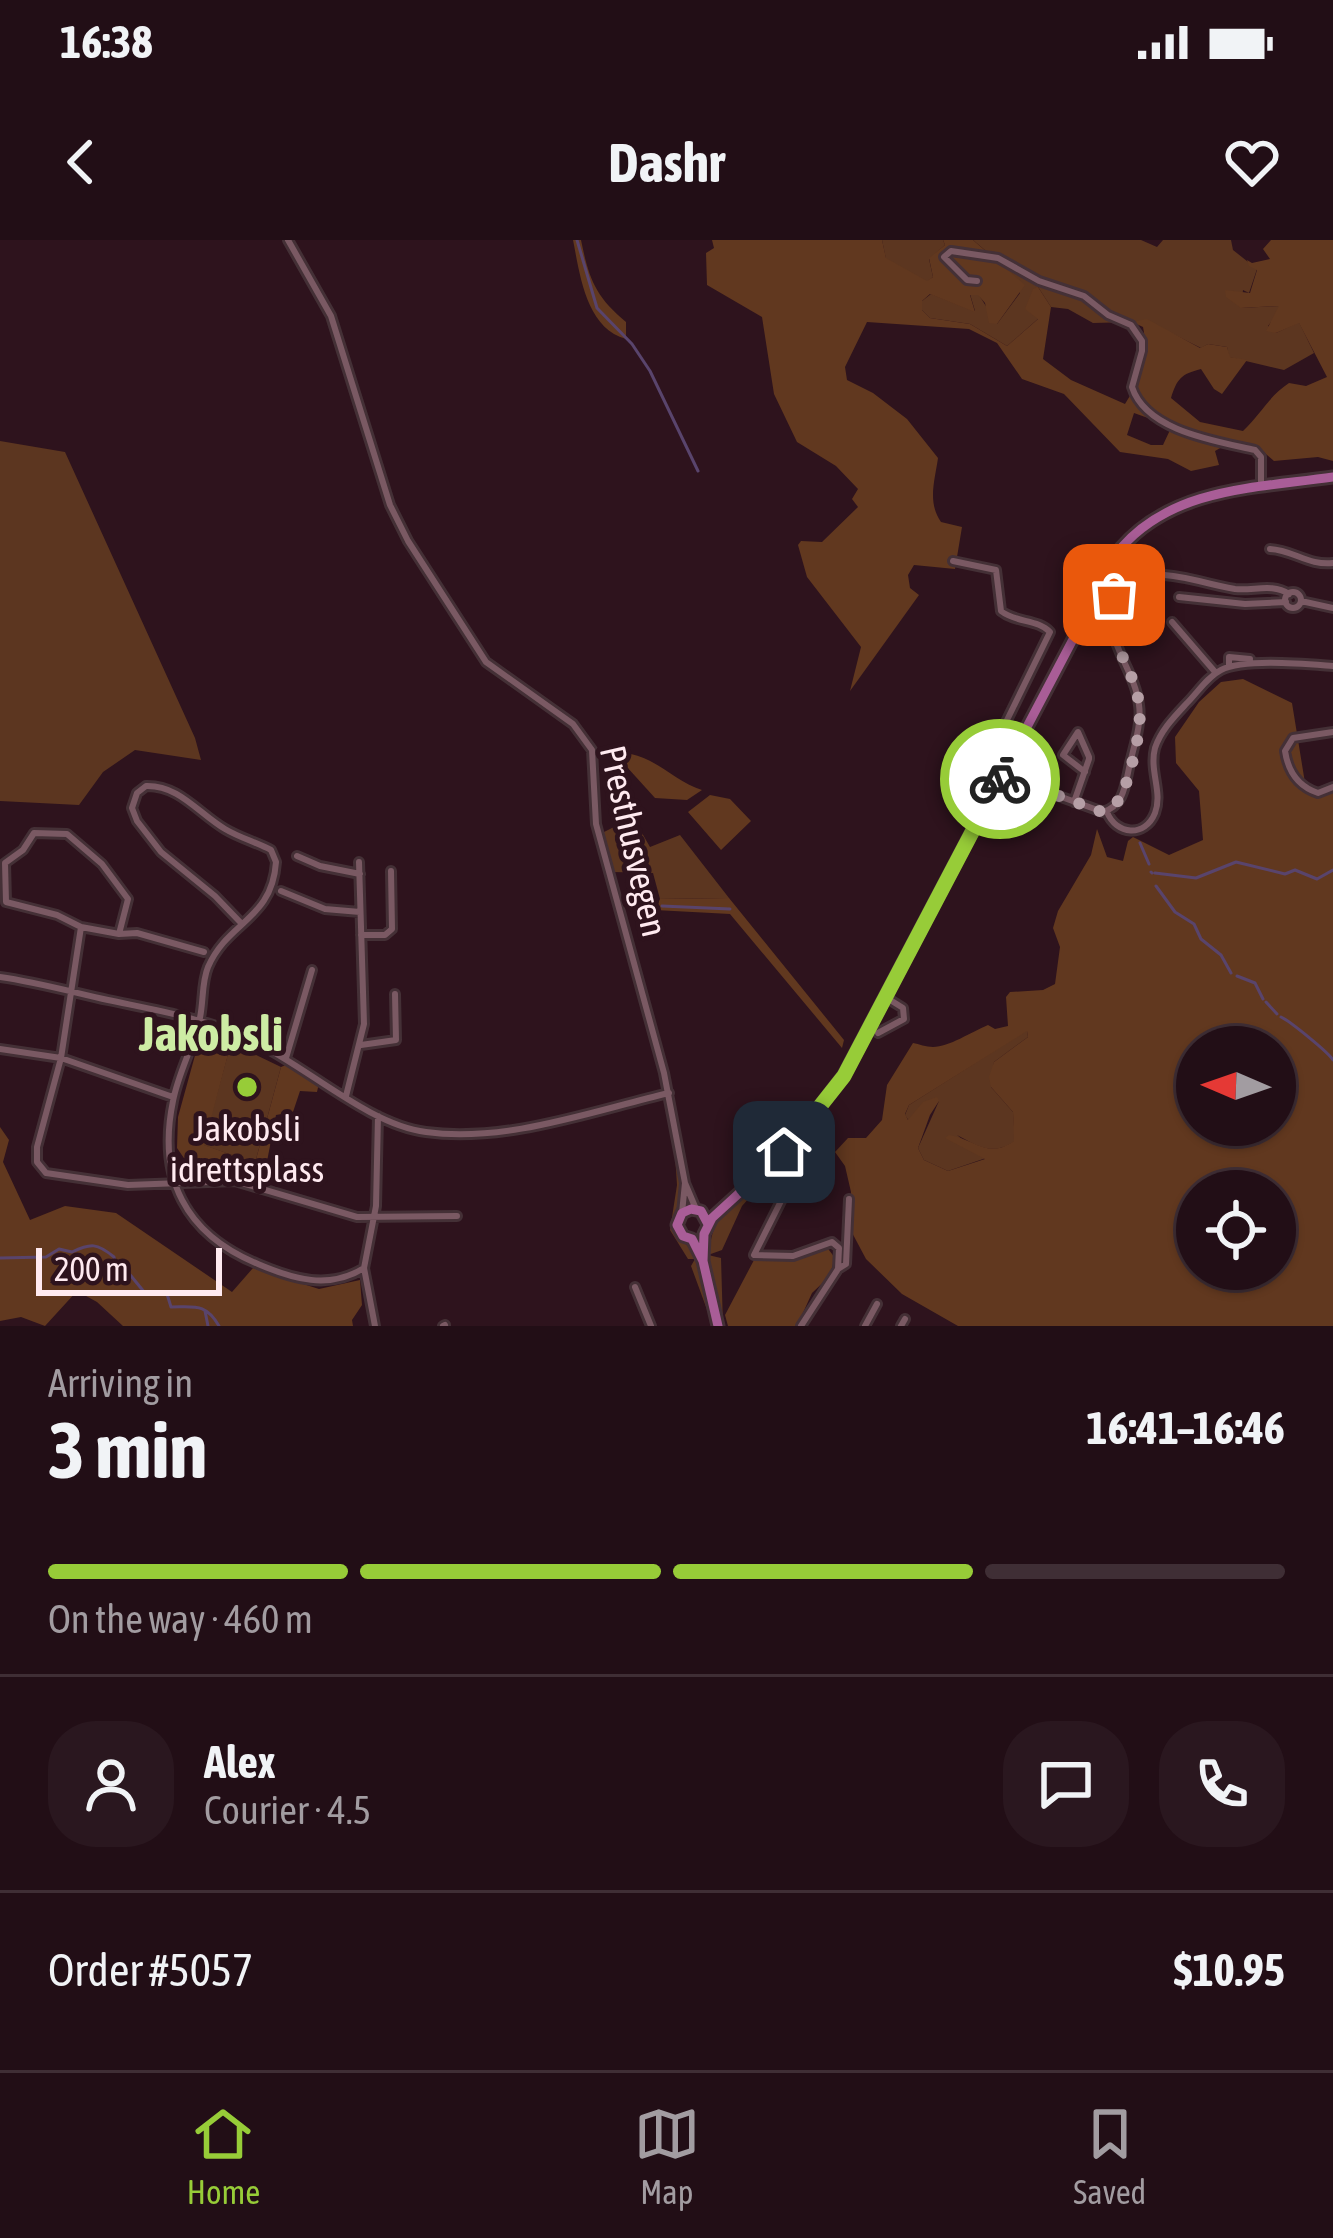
<!DOCTYPE html>
<meta charset="utf-8">
<style>
:root{--surface:#220e16;--page:#2a171f;--text:#f1f3f6;--muted:#a29ca1;--line:#3f2e35;--accent:#97cc38}
body{margin:0;font-family:"Asap Condensed",sans-serif;background:var(--page);color:var(--text);height:100vh;display:flex;flex-direction:column;font-size:45px;white-space:nowrap}
*{box-sizing:border-box;margin:0}
p{font-size:39px;color:var(--muted)}
.icon{flex:none;width:66px;height:66px;fill:none;stroke:currentColor;stroke-width:2;stroke-linecap:round;stroke-linejoin:round}
.map{position:relative;height:1086px;overflow:hidden}
.details{display:flex;flex-direction:column;background:var(--surface);flex:1}
.details>*{flex:none}
.needle{width:78px;rotate:272deg}
.buttons{position:absolute;left:1176px;top:786px;display:grid;gap:24px}
.buttons a{display:grid;place-items:center;width:120px;height:120px;border-radius:50%;background:var(--surface);box-shadow:0 3px 9px #0004,0 0 0 3px var(--line);font-size:60px}
.scale{position:absolute;left:36px;bottom:30px;width:186px;box-sizing:border-box;padding-left:12px;border:6px solid #ffeaf0;border-top:0;font-size:33px;line-height:42px;white-space:nowrap;color:#ffeaf0;-webkit-text-stroke:9px #2e131d;paint-order:stroke}
.pin{position:absolute;display:grid;place-items:center;width:102px;height:102px;color:#fff;margin:-51px;border-radius:24px;box-shadow:0 6px 18px #0006}
.courier{position:absolute;display:grid;place-items:center;width:120px;height:120px;margin:-60px;border:9px solid #97cc38;border-radius:50%;background:#fff;color:#222;box-shadow:0 3px 15px #0007}
.head em{font-style:normal;font-weight:700}
.head div{display:flex;flex-direction:column-reverse}
.head{display:flex;align-items:center;justify-content:space-between;height:204px;padding:0 48px}
h1{font-size:78px;font-weight:700;line-height:90px}
.bar{display:grid;grid-template-columns:repeat(4,1fr);gap:18px 12px;align-content:center;height:144px;padding:0 48px}
.bar i{height:15px;border-radius:9px;background:var(--line)}
.bar .selected{background:var(--accent)}
.bar p{grid-column:span 4}
.line{display:flex;align-items:center;gap:30px;padding:0 48px;border-top:3px solid var(--line)}
.line div{flex:1}
.round{display:grid;place-items:center;flex:none;width:126px;height:126px;border-radius:48px;background:var(--page)}
.status{display:flex;justify-content:space-between;align-items:center;height:84px;padding:0 60px;background:var(--surface);direction:ltr}
.status svg{height:33px;fill:currentColor}
header{display:flex;justify-content:space-between;align-items:center;height:156px;padding:0 48px;background:var(--surface);font-size:54px;font-weight:700}
.tabs{display:flex;justify-content:space-around;align-items:center;height:168px;border-top:3px solid var(--line);background:var(--surface);font-size:33px;color:var(--muted)}
.tabs a{display:grid;justify-items:center;gap:6px}
.tabs .selected{color:var(--accent)}
.map>svg:first-child{display:block}
.green{fill:#5c3620}
.forest{fill:#61381f;fill-rule:evenodd}
.lines{fill:none;stroke-linecap:round;stroke-linejoin:round}
.stream{stroke:#59446c;stroke-width:3}
.minor-casing{stroke:#443036;stroke-width:12}
.major-casing{stroke:#443036;stroke-width:15}
.minor{stroke:#7a5963;stroke-width:6}
.major{stroke:#a95d97;stroke-width:9}
.done{stroke:#b69fa6;stroke-width:12;stroke-dasharray:0 21.6}
.route{stroke:#97cc38;stroke-width:15}
.poi-dot{fill:#97cc38;stroke:#2e131d;stroke-width:4.5}
.labels{text-anchor:middle;dominant-baseline:central;stroke-width:10;stroke-linejoin:round;paint-order:stroke}
.street-label{font-size:36px;fill:#ffeaf0;stroke:#2e131d}
.poi-label{font-size:36px;fill:#ffeaf0;stroke:#2e131d}
.district-label{font-size:48px;font-weight:bold;fill:#cdeca4;stroke:#2e131d}
</style>
<div class="status"><b>16:38</b><svg viewBox="0 0 49 12"><path d="M0 12V9h3v3zM5 12V6h3v6zM10 12V3h3v9zM15 12V0h3v12zM26 1h20v11H26zM47 4h2v5h-2z"/></svg></div>
<header><svg class="icon" aria-label="back" viewBox="0 0 24 24"><path d="M15 5l-7 7 7 7"/></svg>Dashr<svg class="icon" aria-label="heart" viewBox="0 0 24 24"><path d="M12 20l-8-8c-3-5 5-10 8-4 3-6 11-1 8 4z"/></svg></header>
<div class="map">
<svg width="1333" height="1086" viewBox="0 0 1333 1086">
<rect width="100%" height="100%" fill="#2e131d"/>
<path class="green" d="M882,0H943L945,5L929,19L933,37L927,42L886,19Z
M973,0H1141L1157,7L1163,0H1231L1233,10L1257,29L1249,53L1243,50L1241,68L1279,66L1280,71L1268,86L1276,93L1299,82L1314,113L1284,130L1229,117L1227,107L1208,104L1201,108L1165,90L1132,82L1093,83L1068,69L1051,67L1038,47L1039,78L1007,106L970,84L930,78L922,70V61L931,54L975,71L970,54L979,55L997,84L1020,53L1000,23Z
M0,201L65,212L195,498L201,520L135,510L103,532L79,565L0,561Z
M628,580L638,586L650,607L680,595L729,658L660,659L653,633L613,632L602,593Z
M1027,790L1028,797L994,822L991,847L1013,872L1015,901C993,916 979,907 957,895L986,918L948,931L924,920L918,908L939,861L909,881L905,875L909,865Z
M231,803L281,827L255,923L203,905Z
M675,915L681,947L673,989L697,1017L713,1086L691,1026L695,1019H688L670,990L677,945Z
M777,927L742,966L722,1010L708,1015L721,1018L723,1086C701,1001 699,978 777,927Z"/>
<path class="forest" d="M573,0H581C589,39 595,56 626,82V99C586,88 580,35 573,0Z
M712,0H882L886,18L927,41L933,37L929,18L945,5L943,0H973L1025,45L997,84L989,83L985,63L978,55H970L975,72L930,54L922,61V70L930,78L970,84L1007,106L1038,79L1025,69L1033,49L1038,47L1051,67L1043,119L1071,140L1125,164C1140,140 1149,116 1143,87L1132,82L1147,79L1200,108L1208,104L1227,107L1230,117L1247,120L1222,154L1214,149L1201,129C1181,134 1177,139 1171,158L1200,182L1243,191C1261,174 1269,156 1289,143L1306,146L1327,137L1299,83L1276,93L1266,91L1279,66L1241,68L1226,57L1225,50L1250,53L1257,30L1249,26L1247,20L1252,23L1270,19L1263,9L1271,0H1333V221L1318,217L1274,221L1260,209L1231,202L1215,211L1219,225L1191,231L1168,219L1120,212L1064,154L1022,139L997,103L969,89L867,82L845,127L847,140L873,153L907,179L938,218C935,240 927,262 941,282L962,287L955,329L914,325L908,335L910,348L919,355L850,451L861,407L807,337L798,305L801,301L822,302L858,267L852,259L858,249L836,226L797,202L774,154L762,77L707,45L706,13L714,8ZM1134,173L1162,183L1170,190L1163,205H1151L1127,195Z
M1243,439L1292,463L1306,549L1333,552V1086H958L902,1054L866,1019L849,987L851,952L845,926L835,912L848,898H866L882,880L887,845L913,803C919,804 926,807 933,807C949,807 971,792 988,785L995,789L1008,786L1006,757L1010,752L1043,750L1055,744L1060,707L1053,688L1058,671L1091,615L1097,589L1107,617L1123,621L1128,601L1133,597L1169,615L1203,600L1199,551L1176,523L1175,497L1199,462L1221,442ZM1027,791L1028,797L994,822L989,837L991,847L1013,872L1014,901C988,919 976,900 949,895L945,898L985,919L948,931L924,920L918,908L930,875L939,861L937,857L923,862L908,880L905,874L909,865ZM1197,807H1275V885H1197ZM1197,951H1275V1029H1197Z
M631,514C657,519 676,542 702,550L687,560L655,558L626,526L622,520Z
M710,555L730,559L751,581L721,610L688,572Z
M729,658L844,800L842,808L730,674L655,670L660,659Z
M202,790L211,794L206,809L221,815L224,802L230,807L204,905L255,923L281,827L288,824L319,843L317,852L300,851L293,872L276,875L263,942L197,937L177,908L178,877Z
M0,887L9,900L3,922L30,980L65,966L116,973L232,1052L253,1028L319,1049L360,1040L362,1065L352,1080L353,1086H123L97,1062L77,1051L45,1086L21,1077L0,1081Z
M826,1006L835,1018L829,1037L812,1053L797,1086H728L725,1075L754,1020L781,1021Z"/>
<g class="lines">
<path class="stream" d="M577,0L597,68L632,104L650,131L698,231
M1140,603L1149,624
M1151,632L1152,633
M1155,633L1196,638L1236,622L1285,634L1295,630L1317,639L1333,630
M1156,646L1175,672L1194,684L1201,699L1221,715L1231,733
M662,666L730,669
M1237,736L1255,743L1263,759
M1266,762L1277,774
M1281,777C1291,782 1328,812 1333,820
M0,1018L46,1017L59,1009L72,1012C91,1003 97,1003 114,1017L116,1027L127,1031L145,1053L167,1054L171,1067C195,1067 206,1063 219,1086
M205,1071L208,1086"/>
<g class="minor-casing">
<path id="minor" d="M288,0L331,76L390,265L408,301L486,422L573,484L592,510L596,584L664,833L685,943L696,969
M977,41L967,40L944,17L951,11L998,18L1039,41L1084,56L1108,75L1131,85L1142,101V111L1132,147C1146,191 1216,201 1255,210L1261,217V247
M1270,309C1293,310 1309,326 1333,323
M953,321L996,330L1001,371C1016,383 1038,379 1050,392L986,523L1009,538L1103,572C1123,566 1125,547 1129,528C1133,508 1142,485 1139,465C1136,438 1117,414 1111,387C1095,321 1162,332 1199,341C1211,344 1223,347 1235,349C1254,351 1272,343 1289,354
M1285 360a8 8 0 1 1 16 0a8 8 0 1 1-16 0Z
M1179,357L1245,364L1286,362
M1301,361L1333,368
M1172,382L1216,433
M1229,427V417L1250,419
M1333,492L1293,498L1285,511C1288,531 1297,546 1318,553L1333,547
M1074,562L1089,519V517L1078,492L1063,515L1085,532
M1107,572C1116,595 1145,598 1155,573C1163,552 1149,531 1155,508C1161,490 1174,477 1187,463C1198,452 1207,437 1221,430C1244,418 1306,424 1333,426
M297,616L320,626L360,634
M281,651L325,669L360,672
M241,683L215,656L161,612L137,581L132,568L137,553L146,546C179,545 198,573 225,589C240,598 256,602 271,610L276,622C272,680 228,681 208,727C201,744 204,764 199,782C192,809 178,834 173,861C157,938 185,994 258,1024C293,1039 329,1050 364,1028
M81,687L119,694L128,659L102,624L67,594L34,593L23,610L5,623L6,662L57,675L81,687L61,818L37,907V922L46,933L128,945L235,941L357,977L457,976
M119,694L137,693L204,712
M361,695H385L392,689L391,631
M0,737C36,742 72,752 108,760C155,770 204,778 249,799C304,824 368,885 426,892C506,903 592,871 669,853
M878,793L904,779L903,768L887,758
M361,805L396,800L395,754
M0,809L61,818L173,857
M286,818L312,730
M346,856L364,784L359,622
M819,885L754,1015L793,1016L832,1002L839,1008L838,1029
M682,973L685,943
M635,1047L651,1086
M375,1086L364,1028L376,966L378,876
M443,1086L445,1085
M801,1086L838,1029L846,1024L849,959
M865,1086L877,1064
M901,1086L905,1079"/>
</g>
<g class="major-casing">
<path id="major" d="M708,984L701,971L691,969L682,973L677,985L683,996L692,999L703,1021L718,1086
M703,1021L704,994L712,978L784,912L844,835L1121,308C1174,247 1258,248 1333,237"/>
</g>
<use href="#minor" class="minor"/>
<use href="#major" class="major"/>
</g>
<g class="lines">
<path class="done" d="M1000,539L1003,535L1102,572L1121,559C1130,532 1143,492 1139,464C1134,425 1101,396 1114,355"/>
<path class="route" d="M784,912L844,836L1000,539"/>
</g>
<circle class="poi-dot" cx="247" cy="847" r="12"/>
<g class="labels">
<g class="street-label">
<text transform="translate(634 601) rotate(77)">Presthusvegen</text>
</g>
<g class="poi-label">
<text x="247" y="888">Jakobsli<tspan x="247" dy="41">idrettsplass</tspan></text>
</g>
<g class="district-label">
<text x="211" y="793">Jakobsli</text>
</g>
</g>
</svg>
<div class="buttons">
<a><svg class="needle" viewBox="-14 -14 28 28"><path d="M0-13l5 13h-10z" fill="#e53935"/><path d="M0 13l5-13h-10z" fill="#a29ca1"/></svg></a>
<a><svg class="icon" aria-label="locate" viewBox="0 0 24 24"><circle cx="12" cy="12" r="6"/><path d="M12 2v4M12 18v4M2 12h4M18 12h4"/></svg></a>
</div>
<div class="scale">200 m</div>
<div class="pin" style="left:1114px;top:355px;background:#ea580c"><svg class="icon" aria-label="bag" viewBox="0 0 24 24"><path d="M5 8h14l-1 12H6zM9 8a3 3 0 0 1 6 0"/></svg></div>
<div class="pin" style="left:784px;top:912px;background:#1f2937"><svg class="icon" aria-label="home" viewBox="0 0 24 24"><path d="M3 11l9-7 9 7M6 9v11h12V9"/></svg></div>
<div class="courier" style="left:1000px;top:539px"><svg class="icon" aria-label="bike" viewBox="0 0 24 24"><circle cx="6" cy="16" r="4"/><circle cx="18" cy="16" r="4"/><path d="M6 16l4-8h5l3 8M10 8l3 8H6M13 5h3"/></svg></div>
</div>
<section class="details">
<div class="head"><div><h1>3 min</h1><p>Arriving in</p></div><em>16:41–16:46</em></div>
<div class="bar"><i class="selected"></i><i class="selected"></i><i class="selected"></i><i></i><p>On the way · 460 m</p></div>
<div class="line" style="height:216px"><a class="round"><svg class="icon" aria-label="person" viewBox="0 0 24 24"><circle cx="12" cy="8" r="4"/><path d="M4 21q1-7 8-7t8 7"/></svg></a><div><b>Alex</b><p>Courier · 4.5</p></div><a class="round"><svg class="icon" aria-label="chat" viewBox="0 0 24 24"><path d="M4 5h16v11H9l-5 4z"/></svg></a><a class="round"><svg class="icon" aria-label="phone" viewBox="0 0 24 24"><path d="M5 4h4l2 5-3 2q2 4 5 5l2-3 5 2v4C11 20 4 13 5 4z"/></svg></a></div>
<div class="line" style="height:156px"><div>Order #5057</div><b>$10.95</b></div>
</section>
<nav class="tabs">
<a class="selected"><svg class="icon" aria-label="home" viewBox="0 0 24 24"><path d="M3 11l9-7 9 7M6 9v11h12V9"/></svg>Home</a>
<a><svg class="icon" aria-label="map" viewBox="0 0 24 24"><path d="M3 6l6-2 6 2 6-2v14l-6 2-6-2-6 2zM9 4v14M15 6v14"/></svg>Map</a>
<a><svg class="icon" aria-label="saved" viewBox="0 0 24 24"><path d="M7 4h10v16l-5-4-5 4z"/></svg>Saved</a>
</nav>
